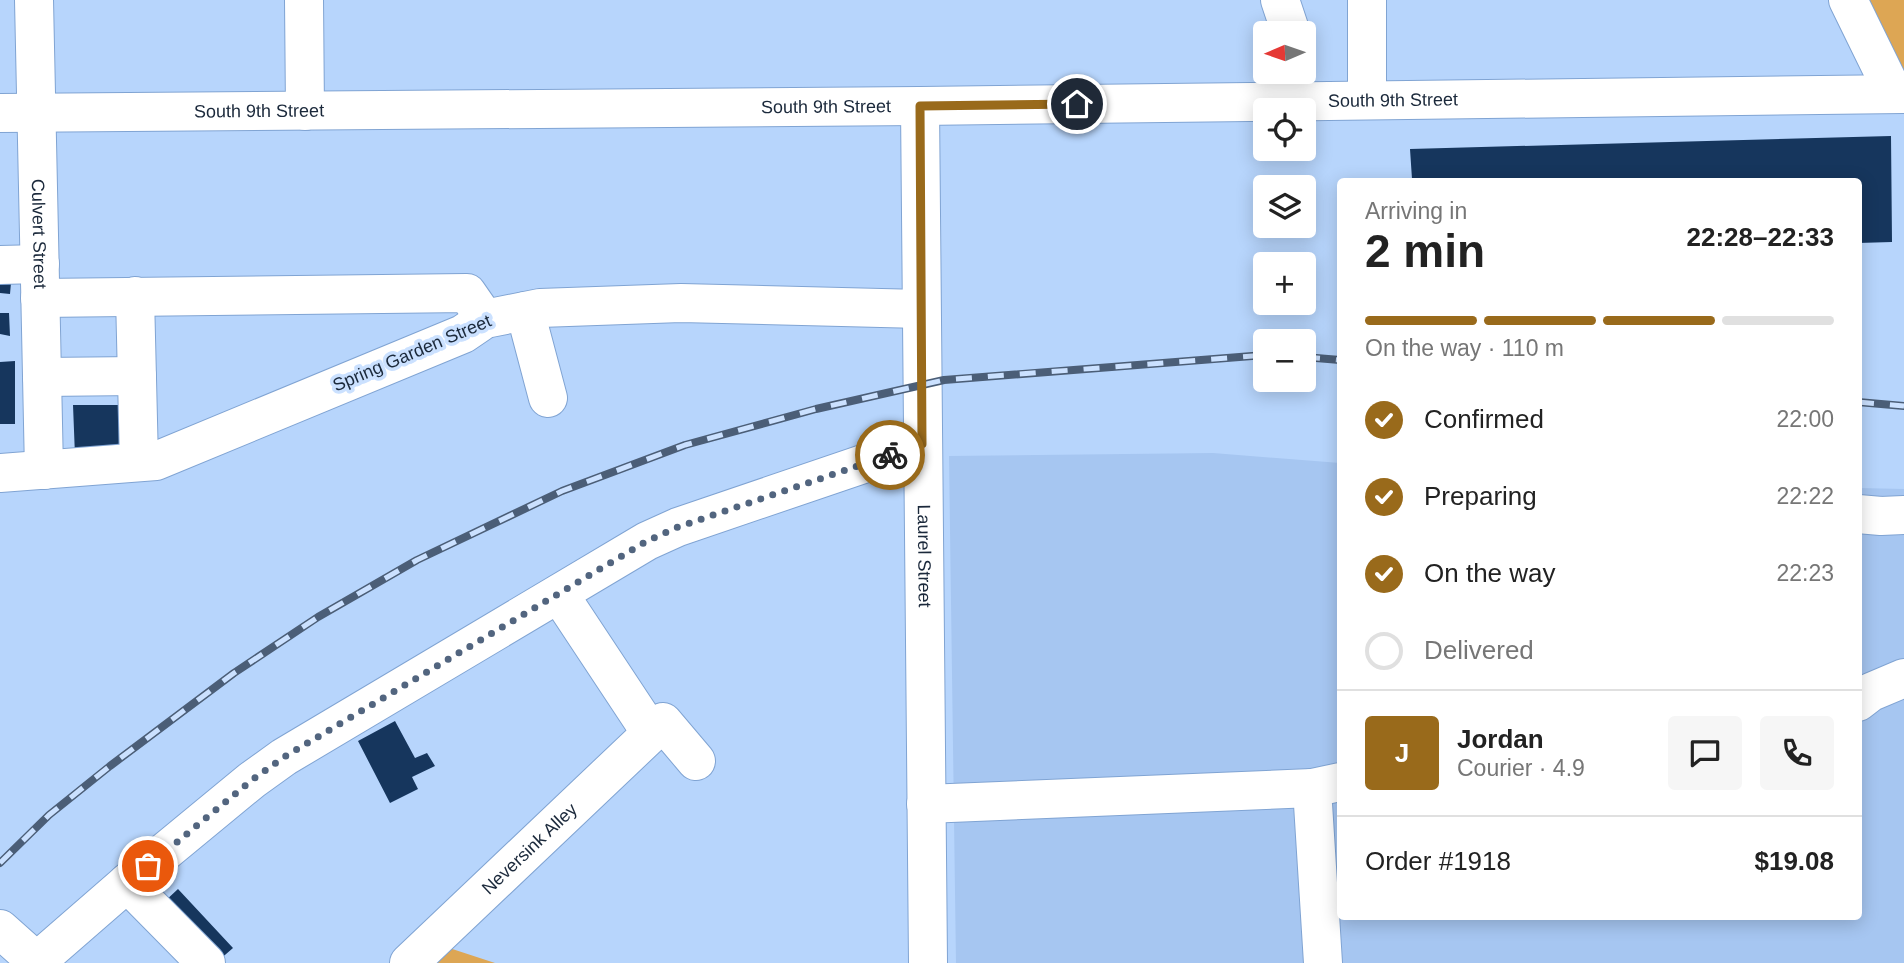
<!DOCTYPE html>
<meta charset="utf-8">
<style>
:root{--surface:#fff;--page:#f6f6f6;--text:#222;--muted:#767676;--line:#e0e0e0;--accent:#996a1b}
body{margin:0;font-family:Helvetica,sans-serif;background:var(--page);color:var(--text);height:100vh;display:flex;flex-direction:column;font-size:26px;white-space:nowrap}
*{box-sizing:border-box;margin:0}
p{font-size:23px;color:var(--muted)}
.icon{flex:none;width:38px;height:38px;fill:none;stroke:currentColor;stroke-width:2;stroke-linecap:round;stroke-linejoin:round}
.map{position:relative;flex:1;overflow:hidden}
.details{position:absolute;left:1337px;top:178px;width:525px;height:742px;display:flex;flex-direction:column;background:var(--surface);border-radius:7px;box-shadow:0 4px 18px #0003}
.details>*{flex:none}
.needle{width:46px;rotate:268deg}
.buttons{position:absolute;left:1253px;top:21px;display:grid;gap:14px}
.buttons a{display:grid;place-items:center;width:63px;height:63px;border-radius:7px;background:var(--surface);box-shadow:0 4px 18px #0003;font-size:35px}
.pin{position:absolute;display:grid;place-items:center;width:60px;height:60px;color:#fff;margin:-30px;border:4px solid #fff;border-radius:50%;box-shadow:0 2px 7px #0007}
.courier{position:absolute;display:grid;place-items:center;width:70px;height:70px;margin:-35px;border:5px solid #996a1b;border-radius:50%;background:#fff;color:#222;box-shadow:0 2px 9px #0007}
.summary em{font-style:normal;font-weight:700}
.summary div{display:flex;flex-direction:column-reverse}
.summary{display:flex;align-items:center;justify-content:space-between;height:119px;padding:0 28px}
h1{font-size:46px;font-weight:700;line-height:52px}
.bar{display:grid;grid-template-columns:repeat(4,1fr);gap:10px 7px;align-content:center;height:84px;padding:0 28px}
.bar i{height:9px;border-radius:5px;background:var(--line)}
.bar .current{background:var(--accent)}
.bar p{grid-column:span 4}
.line{display:flex;align-items:center;gap:18px;padding:0 28px;border-top:2px solid var(--line)}
.line div{flex:1}
.round{display:grid;place-items:center;flex:none;width:74px;height:74px;border-radius:7px;background:var(--page)}
ol{padding:0 28px;list-style:none}
li{display:flex;align-items:center;gap:21px;height:77px}
li p{margin-inline-start:auto}
li .icon{padding:7px;border-radius:50%;background:var(--accent);color:#fff;stroke-width:4}
li:last-child{color:var(--muted)}
li i{width:38px;height:38px;border:4px solid var(--line);border-radius:50%}
.map>svg:first-child{display:block}
.built{fill:#a6c6f1}
.green{fill:#dda654}
.building{fill:#16365d}
.lines{fill:none;stroke-linecap:round;stroke-linejoin:round}
.minor-casing{stroke:#80a4d3;stroke-width:40}
.minor{stroke:#fff;stroke-width:38}
.rail-casing{stroke:#4b5e77;stroke-width:8}
.rail{stroke:#cbe1ff;stroke-width:5;stroke-dasharray:16;stroke-linecap:butt}
.done{stroke:#52657f;stroke-width:7;stroke-dasharray:0 12.6}
.route{stroke:#996a1b;stroke-width:9}
.labels{text-anchor:middle;dominant-baseline:central;stroke-width:7;stroke-linejoin:round;paint-order:stroke}
.street-label{font-size:18px;fill:#1b293b;stroke:#cbe1ff}
</style>
<div class="map">
<svg width="1904" height="963" viewBox="0 0 1904 963">
<rect width="100%" height="100%" fill="#b7d5fc"/>
<path class="built" d="M1213,453L1340,463V917H1858L1859,488L1904,489V963H956L949,456Z"/>
<path class="green" d="M1848,0H1904V113Z
M437,944L495,963H417Z"/>
<path class="building" d="M1891,136L1892,242L1858,243V182H1443V178L1412,179L1410,149Z
M0,272H12L10,294L0,293Z
M0,313H9L10,336L0,334Z
M15,361V424H0V362Z
M73,405H128L127,456H75Z
M395,721L415,758L427,753L435,766L412,777L418,789L390,803L358,741Z
M178,889L233,948L218,961L164,902Z"/>
<g class="lines">
<g class="minor-casing">
<g id="minor">
<path id="s1" d="M34,0L44,470"/>
<path d="M304,0L305,111"/>
<path d="M1280,0L1291,33"/>
<path d="M1367,0V100"/>
<path d="M1848,0L1894,94"/>
<path id="s2" d="M920,106L928,963"/>
<path id="s3" d="M0,113L920,106L1904,94"/>
<path d="M0,265L40,264"/>
<path d="M135,296L139,462"/>
<path d="M40,298L467,293L485,319"/>
<path d="M525,311L548,398"/>
<path d="M42,377L137,376"/>
<path d="M0,473L156,461L463,334L485,319L540,308L681,303L921,309"/>
<path d="M1858,514L1881,516L1904,515"/>
<path d="M559,594L651,733"/>
<path d="M1858,702L1871,692L1904,678"/>
<path d="M926,804L1312,788"/>
<path d="M127,883L206,963"/>
<path d="M0,929L37,962"/>
<path d="M35,963L127,883L252,780L284,757L647,541L678,527L922,444"/>
<path id="s4" d="M409,963L663,722L696,761"/>
<path d="M1323,963L1312,788L1340,782"/>
</g>
</g>
<use href="#minor" class="minor"/>
<g class="rail-casing">
<path id="rail" d="M1304,357L1340,360
M1858,402L1904,406
M0,863L49,815L110,766L234,673L318,617L417,560L562,491L685,445L816,409L944,380L1265,355"/>
</g>
<use href="#rail" class="rail"/>
</g>
<g class="lines">
<path class="done" d="M148,866L252,780L284,757L647,541L678,527L890,455"/>
<path class="route" d="M890,455L922,444L920,106L1077,104"/>
</g>
<g class="labels">
<g class="street-label">
<text stroke="none"><textPath href="#s3" startOffset="1393">South 9th Street</textPath></text>
<text stroke="none"><textPath href="#s3" startOffset="826">South 9th Street</textPath></text>
<text stroke="none"><textPath href="#s3" startOffset="259">South 9th Street</textPath></text>
<text stroke="none"><textPath href="#s1" startOffset="234">Culvert Street</textPath></text>
<text transform="translate(412 353) rotate(-23)">Spring Garden Street</text>
<text stroke="none"><textPath href="#s2" startOffset="450">Laurel Street</textPath></text>
<text stroke="none"><textPath href="#s4" startOffset="166">Neversink Alley</textPath></text>
</g>
</g>
</svg>
<div class="buttons">
<a><svg class="needle" viewBox="-14 -14 28 28"><path d="M0-13l5 13h-10z" fill="#e53935"/><path d="M0 13l5-13h-10z" fill="#767676"/></svg></a>
<a><svg class="icon" aria-label="locate" viewBox="0 0 24 24"><circle cx="12" cy="12" r="6"/><path d="M12 2v4M12 18v4M2 12h4M18 12h4"/></svg></a>
<a><svg class="icon" aria-label="layers" viewBox="0 0 24 24"><path d="M12 4l9 5-9 5-9-5zM3 14l9 5 9-5"/></svg></a>
<a>+</a>
<a>−</a>
</div>
<div class="pin" style="left:148px;top:866px;background:#ea580c"><svg class="icon" aria-label="bag" viewBox="0 0 24 24"><path d="M5 8h14l-1 12H6zM9 8a3 3 0 0 1 6 0"/></svg></div>
<div class="pin" style="left:1077px;top:104px;background:#1f2937"><svg class="icon" aria-label="home" viewBox="0 0 24 24"><path d="M3 11l9-7 9 7M6 9v11h12V9"/></svg></div>
<div class="courier" style="left:890px;top:455px"><svg class="icon" aria-label="bike" viewBox="0 0 24 24"><circle cx="6" cy="16" r="4"/><circle cx="18" cy="16" r="4"/><path d="M6 16l4-8h5l3 8M10 8l3 8H6M13 5h3"/></svg></div>
<section class="details">
<div class="summary"><div><h1>2 min</h1><p>Arriving in</p></div><em>22:28–22:33</em></div>
<div class="bar"><i class="current"></i><i class="current"></i><i class="current"></i><i></i><p>On the way · 110 m</p></div>
<ol>
<li><svg class="icon" aria-label="check" viewBox="0 0 24 24"><path d="M5 12l5 5 9-10"/></svg>Confirmed<p>22:00</p></li>
<li><svg class="icon" aria-label="check" viewBox="0 0 24 24"><path d="M5 12l5 5 9-10"/></svg>Preparing<p>22:22</p></li>
<li><svg class="icon" aria-label="check" viewBox="0 0 24 24"><path d="M5 12l5 5 9-10"/></svg>On the way<p>22:23</p></li>
<li><i></i>Delivered</li>
</ol>
<div class="line" style="height:126px"><b class="round" style="background:var(--accent);color:#fff">J</b><div><b>Jordan</b><p>Courier · 4.9</p></div><a class="round"><svg class="icon" aria-label="chat" viewBox="0 0 24 24"><path d="M4 5h16v11H9l-5 4z"/></svg></a><a class="round"><svg class="icon" aria-label="phone" viewBox="0 0 24 24"><path d="M5 4h4l2 5-3 2q2 4 5 5l2-3 5 2v4C11 20 4 13 5 4z"/></svg></a></div>
<div class="line" style="height:91px"><div>Order #1918</div><b>$19.08</b></div>
</section>
</div>
